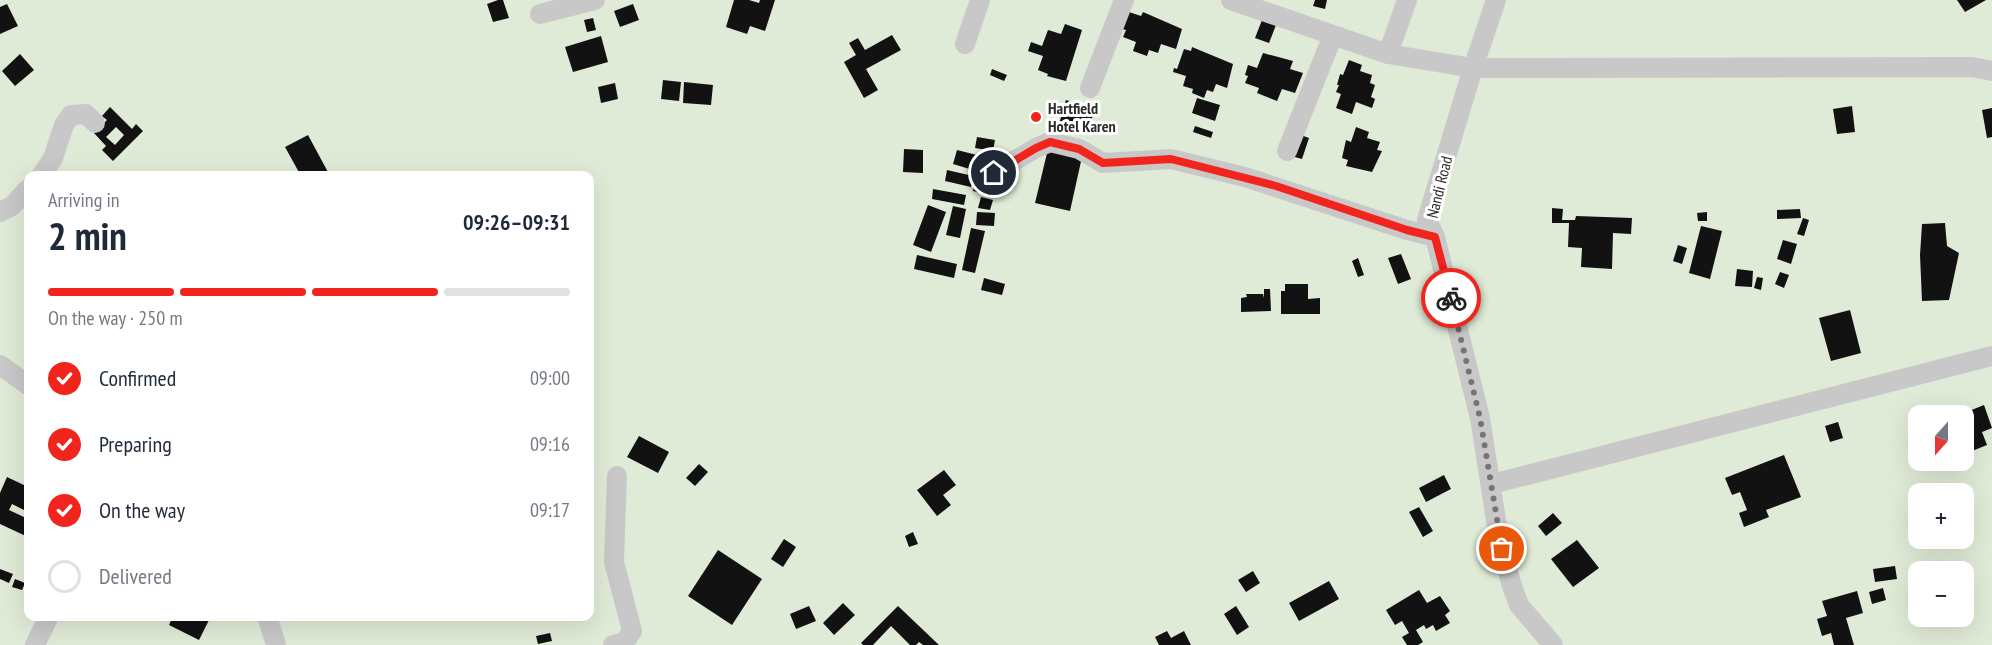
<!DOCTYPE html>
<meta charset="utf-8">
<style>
:root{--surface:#fff;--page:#f2f2f3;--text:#1f2937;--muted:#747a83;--line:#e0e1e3;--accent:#f2251e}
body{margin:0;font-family:"PT Sans Narrow",sans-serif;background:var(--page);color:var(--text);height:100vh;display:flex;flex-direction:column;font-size:22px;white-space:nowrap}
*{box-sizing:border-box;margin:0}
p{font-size:20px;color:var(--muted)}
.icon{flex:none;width:33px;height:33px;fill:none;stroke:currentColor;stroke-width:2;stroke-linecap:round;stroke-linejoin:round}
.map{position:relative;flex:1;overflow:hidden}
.side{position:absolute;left:24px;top:171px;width:570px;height:450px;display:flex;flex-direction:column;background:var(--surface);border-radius:12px;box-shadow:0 6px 24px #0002}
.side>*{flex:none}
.needle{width:39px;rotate:201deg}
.buttons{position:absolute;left:1908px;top:405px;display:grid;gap:12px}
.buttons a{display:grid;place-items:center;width:66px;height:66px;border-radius:12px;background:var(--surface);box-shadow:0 6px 24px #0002;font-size:30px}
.pin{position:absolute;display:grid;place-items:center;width:51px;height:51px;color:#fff;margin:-26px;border:3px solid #fff;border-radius:50%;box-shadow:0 2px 6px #0007}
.courier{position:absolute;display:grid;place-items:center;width:60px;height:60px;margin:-30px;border:4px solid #f2251e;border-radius:50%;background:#fff;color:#222;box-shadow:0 2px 8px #0007}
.summary em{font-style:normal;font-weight:800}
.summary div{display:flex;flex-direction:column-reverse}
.summary{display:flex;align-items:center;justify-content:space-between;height:102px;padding:0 24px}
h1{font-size:39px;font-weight:800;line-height:45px}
.bar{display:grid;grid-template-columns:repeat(4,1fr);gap:9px 6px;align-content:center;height:72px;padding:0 24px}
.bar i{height:8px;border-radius:4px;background:var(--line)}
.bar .current{background:var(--accent)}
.bar p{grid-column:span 4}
ol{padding:0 24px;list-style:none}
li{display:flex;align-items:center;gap:18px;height:66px}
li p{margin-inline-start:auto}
li .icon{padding:6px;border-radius:50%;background:var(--accent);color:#fff;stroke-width:4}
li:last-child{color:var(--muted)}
li i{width:33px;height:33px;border:3px solid var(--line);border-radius:50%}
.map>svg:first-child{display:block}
.green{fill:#e0ebd7;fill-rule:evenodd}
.building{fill:#121212;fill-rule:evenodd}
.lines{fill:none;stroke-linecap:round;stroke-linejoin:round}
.minor{stroke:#c8c8c8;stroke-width:20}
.done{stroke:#757575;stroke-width:6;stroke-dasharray:0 10.8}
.route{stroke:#f2251e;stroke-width:8}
.poi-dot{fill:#f2251e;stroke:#fff;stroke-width:2}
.labels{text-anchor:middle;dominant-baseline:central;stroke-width:6;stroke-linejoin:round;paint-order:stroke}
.poi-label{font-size:16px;font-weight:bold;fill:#2b2b2b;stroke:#fff;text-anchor:start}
.street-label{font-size:16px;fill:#2b2b2b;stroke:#fff}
</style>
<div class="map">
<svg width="1992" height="645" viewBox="0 0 1992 645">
<rect width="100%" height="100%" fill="#fff"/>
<path class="green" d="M0,0H1992V645H0ZM28,176H590V616H28ZM1918,416H1964V460H1918ZM1918,494H1964V538H1918ZM1918,572H1964V616H1918Z"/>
<path class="building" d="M498,0H503L509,18L493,22L487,4Z
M734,0H749L759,3L760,0H775L765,31L750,26L747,34L726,27Z
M1315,0H1327L1325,9L1313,6Z
M1957,0H1986L1965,12Z
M7,4L18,26L0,34V7Z
M633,4L639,20L620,27L614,11Z
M1129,12L1141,16L1143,12L1182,29L1176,49L1161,44L1158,53L1149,50L1147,56L1133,51L1136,42L1123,37L1126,30L1122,29Z
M593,18L596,30L587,32L584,20Z
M1262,20L1276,25L1269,43L1255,38Z
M1065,24L1082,30L1066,81L1047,76L1048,74L1038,70L1043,56L1028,51L1031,42L1042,46L1048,30L1061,34Z
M892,35L901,50L866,69L878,90L864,98L844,62L856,55L849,43L858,38L865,50Z
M601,36L608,62L573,72L565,47Z
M1192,47L1233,64L1227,88L1216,84L1213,92L1207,90L1204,98L1192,93L1193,89L1183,86L1186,76L1173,72L1174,68L1177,69L1184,49L1191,51Z
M1263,53L1293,61L1290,69L1303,73L1295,93L1282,89L1277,101L1257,93L1259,88L1245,83L1248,76L1245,75L1248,65L1257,68Z
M20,54L34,70L15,86L2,71Z
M1349,60L1362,65L1360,71L1372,75L1370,83L1375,85L1371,97L1375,99L1372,108L1356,102L1352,114L1336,108L1341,94L1336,92L1339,85H1337L1340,74L1343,75Z
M992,69L1007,75L1004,81L990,75Z
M663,80L681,82L679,101L661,99Z
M684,82L713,85L711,105L683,103Z
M615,83L618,99L601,103L598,87Z
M1197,98L1220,105L1215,121L1192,113Z
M1066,100L1095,109L1087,134L1059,124Z
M1852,106L1855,132L1837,134L1833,109Z
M110,107L132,129L136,124L143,131L113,161L102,150L106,146L94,133L107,120L102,116ZM116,127L124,135L115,145L106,137Z
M1992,108V137L1987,138L1982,110Z
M1195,126L1213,132L1211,138L1193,132Z
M1356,127L1369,132L1367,138L1380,142L1377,150L1382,151L1372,172L1346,166L1348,160L1342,158L1346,140L1351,142Z
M1298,134L1309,138L1302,159L1291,156Z
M308,135L329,174L326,176H301L285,147Z
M977,137L995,140L993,151L975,148Z
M904,149L923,150V173L903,172Z
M1048,149L1082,157L1070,211L1035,203Z
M957,150L977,155L973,170L953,164Z
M947,170L973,176L971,187L945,181Z
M976,176L990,180L986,194L973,191Z
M933,189L966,195L964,205L932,199Z
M981,197L993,200L990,210L978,208Z
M928,205L946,212L931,252L913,245Z
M953,206L966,209L960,238L946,235Z
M1552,208L1563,209L1562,220H1575L1576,216L1632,218L1631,234L1613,233L1612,269L1581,267L1582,248L1568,247L1569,223H1552Z
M1800,209L1801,218L1777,219V210Z
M977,212L995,213L994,226L976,225Z
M1707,212V221H1698L1697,213Z
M1803,218L1809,220L1804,236L1797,234Z
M1945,223L1947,246L1959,253L1949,300L1922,301L1920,255L1922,224Z
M1701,226L1722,231L1710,279L1689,273Z
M971,228L985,231L975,273L962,270Z
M1783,240L1797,244L1791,264L1777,259Z
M1678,245L1687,248L1682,264L1673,261Z
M1401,254L1411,279L1398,284L1388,258Z
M917,255L957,264L954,278L914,269Z
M1358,258L1364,275L1358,277L1352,261Z
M1737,269L1753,271L1752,287L1735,286Z
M1780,272L1789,275L1784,288L1775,284Z
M1757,277L1763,278L1761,290L1754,288Z
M984,278L1005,284L1002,295L981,290Z
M1285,284H1308V299L1320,298V314H1281V291H1285Z
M1264,289H1270L1271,311L1241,312V298L1247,297L1246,294H1263L1264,298Z
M1850,310L1861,353L1831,361L1819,318Z
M1984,405L1992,428L1982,432L1987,445L1972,451L1967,438L1964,440V416L1959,415Z
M1838,422L1843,438L1830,442L1825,426Z
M639,436L669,452L658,473L627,457Z
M1784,455L1801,497L1766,510L1769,517L1744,527L1739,513L1747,510L1740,492L1732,495L1725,478Z
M699,464L708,472L695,486L686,478Z
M944,470L956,485L943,495L951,505L937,516L917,490Z
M1444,475L1451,489L1426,502L1419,488Z
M7,477L28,487V512L12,504L9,510L26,518L28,514V537L0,524V493Z
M1419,507L1433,531L1423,537L1409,512Z
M1553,513L1562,523L1546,536L1538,526Z
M913,532L918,544L909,547L905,536Z
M784,539L796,547L783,567L771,559Z
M1577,540L1599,568L1573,587L1551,559Z
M718,550L762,579L732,625L688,596Z
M1895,566L1897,579L1875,582L1873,569Z
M0,569L13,574L9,583L0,579Z
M1253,571L1260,583L1246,592L1238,580Z
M15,579L25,583L22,590L12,587Z
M1329,581L1339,599L1299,621L1289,603Z
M1883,588L1886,600L1872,604L1869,592Z
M1419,590L1427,603L1440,596L1450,611L1445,615L1450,623L1436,631L1433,625L1426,629L1424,625L1416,630L1423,642L1418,645H1407L1402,637L1409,633L1402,621L1395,625L1386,610Z
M1857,591L1863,613L1846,618L1854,645H1834L1831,633L1822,636L1817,619L1827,616L1822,601Z
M843,603L855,615L834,635L823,623Z
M809,606L816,621L796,629L790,614Z
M898,606L939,645H923L919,642L916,645H910L891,626L873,645H863L861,643Z
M1236,606L1249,627L1237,635L1224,614Z
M173,616H211L199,640L169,625Z
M1167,631L1171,638L1184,631L1191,645H1159L1155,637Z
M550,633L552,641L538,644L536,636Z"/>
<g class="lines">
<path class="minor" d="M1231,0L1388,54L1473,68L1972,67L1992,71
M1496,0L1473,68L1427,220L1435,237L1480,418L1498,533L1511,583L1519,605L1553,645
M540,14L595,0
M965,44L980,0
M1388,54L1407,0
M1090,88L1124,0
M1287,151L1333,35
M994,173L1036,148L1050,142L1079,149L1103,163L1171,159L1245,177L1407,230L1435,237
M41,176L53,158L64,125L71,115L86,114L95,123
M0,212L12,206L28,189
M0,365L28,385
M1492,484L1992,356
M267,616L276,645
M35,645L49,616
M613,645L625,642L632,631L614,562L617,476"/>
</g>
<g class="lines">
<path class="done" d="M1451,298L1480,418L1502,549"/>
<path class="route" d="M994,173L1036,148L1050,142L1079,149L1103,163L1171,159L1276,186L1407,230L1435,237L1451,298"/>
</g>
<circle class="poi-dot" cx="1036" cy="117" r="6"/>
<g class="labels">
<g class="poi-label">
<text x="1048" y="108">Hartfield<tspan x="1048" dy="18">Hotel Karen</tspan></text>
</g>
<g class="street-label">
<text transform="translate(1439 187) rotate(-76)">Nandi Road</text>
</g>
</g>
</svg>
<div class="buttons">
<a><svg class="needle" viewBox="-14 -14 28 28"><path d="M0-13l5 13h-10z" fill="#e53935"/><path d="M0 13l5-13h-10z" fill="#747a83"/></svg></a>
<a>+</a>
<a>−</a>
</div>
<div class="pin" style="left:1502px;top:549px;background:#ea580c"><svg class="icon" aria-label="bag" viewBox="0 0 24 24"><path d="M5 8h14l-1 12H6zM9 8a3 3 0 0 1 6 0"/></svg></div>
<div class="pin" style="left:994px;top:173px;background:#1f2937"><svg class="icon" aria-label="home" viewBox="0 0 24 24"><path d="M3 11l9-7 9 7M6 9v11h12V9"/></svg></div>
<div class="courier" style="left:1451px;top:298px"><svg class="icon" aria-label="bike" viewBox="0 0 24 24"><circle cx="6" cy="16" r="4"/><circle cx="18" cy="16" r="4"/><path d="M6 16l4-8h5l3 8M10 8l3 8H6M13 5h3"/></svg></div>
<section class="side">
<div class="summary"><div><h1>2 min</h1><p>Arriving in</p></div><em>09:26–09:31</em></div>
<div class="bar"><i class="current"></i><i class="current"></i><i class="current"></i><i></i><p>On the way · 250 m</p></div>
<ol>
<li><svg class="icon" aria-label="check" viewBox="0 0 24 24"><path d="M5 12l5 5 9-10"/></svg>Confirmed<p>09:00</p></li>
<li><svg class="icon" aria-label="check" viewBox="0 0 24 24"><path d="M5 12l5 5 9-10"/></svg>Preparing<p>09:16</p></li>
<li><svg class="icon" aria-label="check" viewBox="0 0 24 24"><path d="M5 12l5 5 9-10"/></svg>On the way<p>09:17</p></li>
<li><i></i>Delivered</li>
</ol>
</section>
</div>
